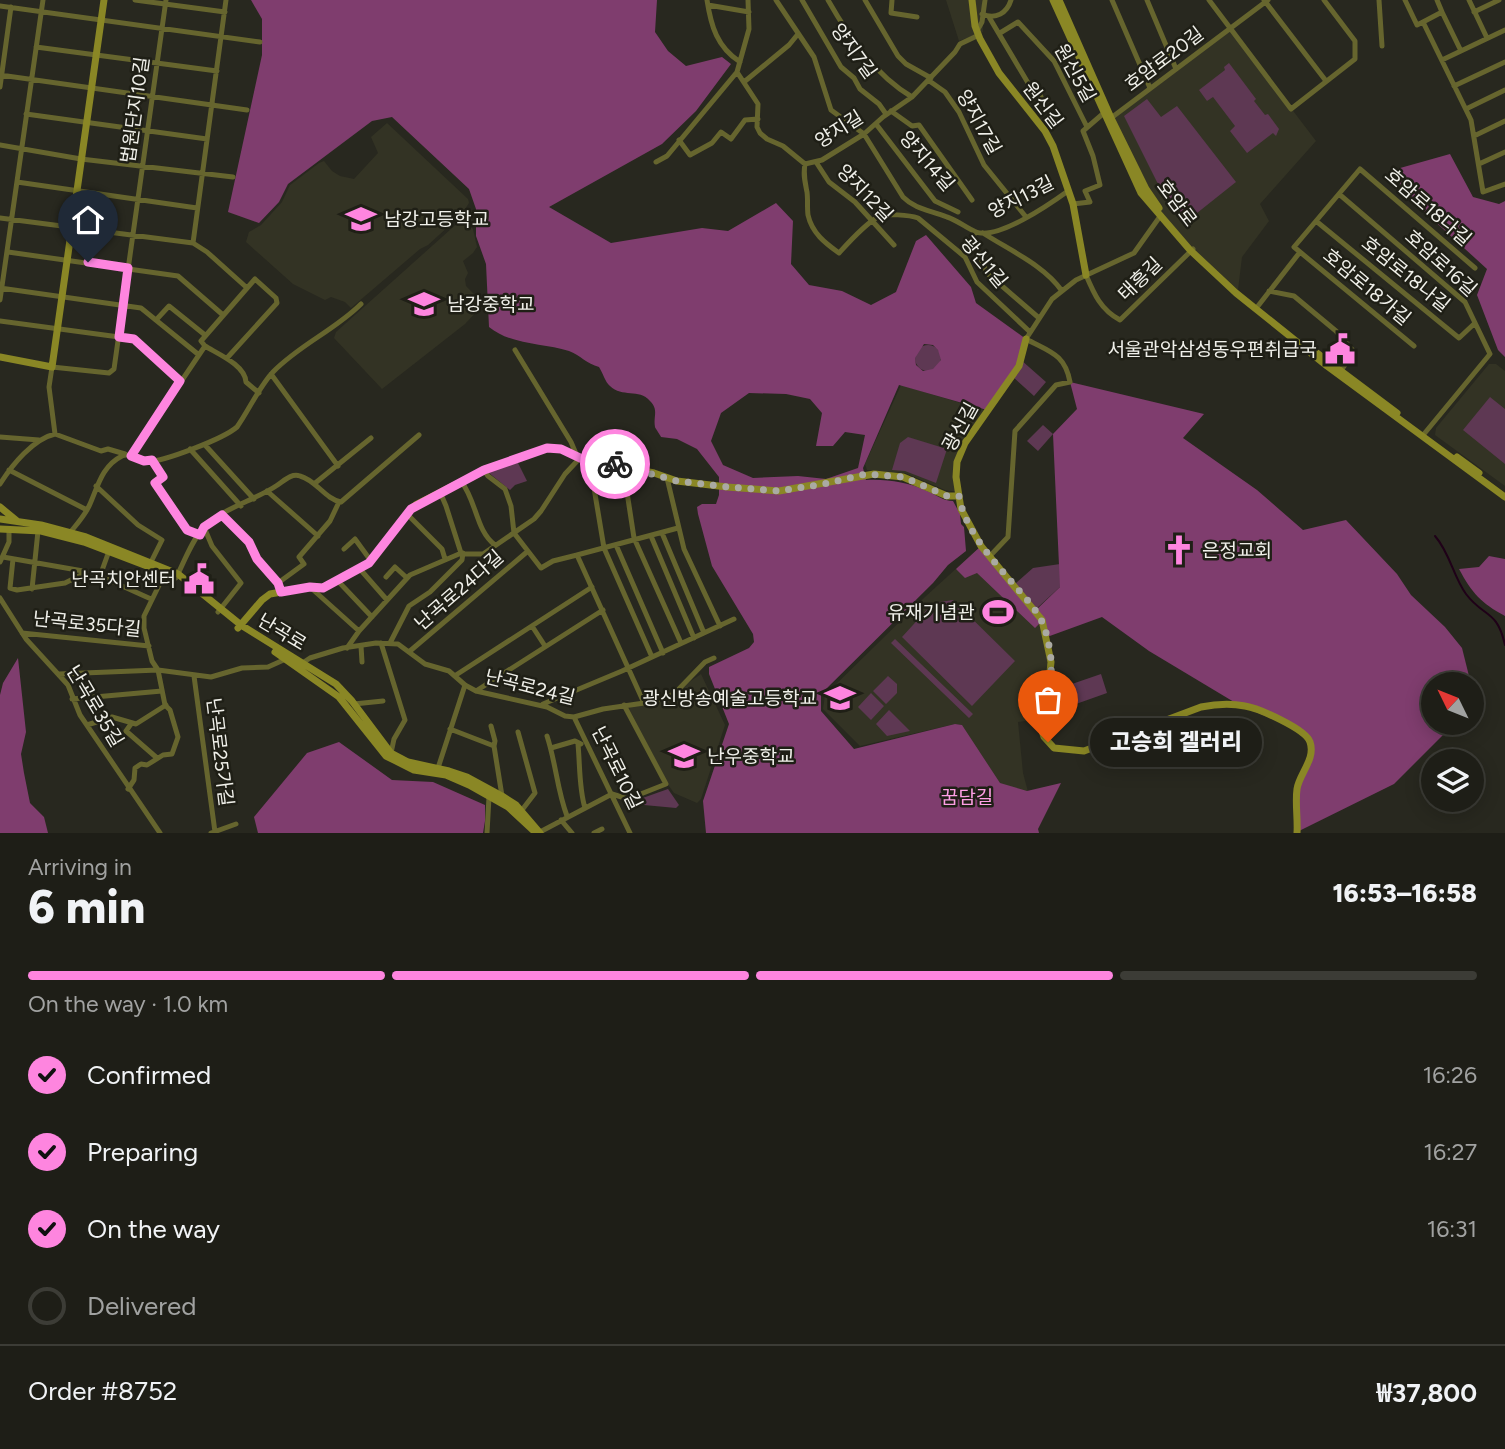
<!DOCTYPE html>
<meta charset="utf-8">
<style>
:root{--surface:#1e1e17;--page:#262720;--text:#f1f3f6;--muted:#a1a2a1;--line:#3c3c36;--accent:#fe85df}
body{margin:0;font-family:Figtree,"Noto Sans KR",sans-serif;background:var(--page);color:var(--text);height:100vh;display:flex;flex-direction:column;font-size:26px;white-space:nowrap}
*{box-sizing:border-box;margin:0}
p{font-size:23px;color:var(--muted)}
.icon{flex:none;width:38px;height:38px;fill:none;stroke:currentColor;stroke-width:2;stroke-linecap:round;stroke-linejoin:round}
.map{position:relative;height:833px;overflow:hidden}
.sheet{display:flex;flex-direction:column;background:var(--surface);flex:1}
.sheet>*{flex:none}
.needle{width:46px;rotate:313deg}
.controls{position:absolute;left:1421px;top:672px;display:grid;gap:14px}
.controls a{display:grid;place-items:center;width:63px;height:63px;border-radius:50%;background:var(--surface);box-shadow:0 4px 18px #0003,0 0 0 2px var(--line);font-size:35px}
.pin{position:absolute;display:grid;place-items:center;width:60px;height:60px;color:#fff;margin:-72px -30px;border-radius:50% 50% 50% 0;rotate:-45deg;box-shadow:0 0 7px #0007}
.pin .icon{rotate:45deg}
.courier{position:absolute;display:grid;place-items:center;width:70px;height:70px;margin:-35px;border:5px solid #fe85df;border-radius:50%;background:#fff;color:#222;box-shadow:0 2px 9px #0007}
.bubble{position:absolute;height:49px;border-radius:24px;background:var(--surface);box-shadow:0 4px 18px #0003,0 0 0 2px var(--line);font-size:23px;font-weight:800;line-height:49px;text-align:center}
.summary em{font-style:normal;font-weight:800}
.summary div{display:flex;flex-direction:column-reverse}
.summary{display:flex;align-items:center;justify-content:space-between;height:119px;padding:0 28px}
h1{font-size:46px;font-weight:800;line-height:52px}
.bar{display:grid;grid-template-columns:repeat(4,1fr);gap:10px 7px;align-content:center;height:84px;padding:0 28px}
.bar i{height:9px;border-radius:5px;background:var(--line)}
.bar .on{background:var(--accent)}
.bar p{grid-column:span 4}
.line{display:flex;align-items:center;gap:18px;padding:0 28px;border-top:2px solid var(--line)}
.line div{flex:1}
ol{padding:0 28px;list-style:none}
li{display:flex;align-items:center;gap:21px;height:77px}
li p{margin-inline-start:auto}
li .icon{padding:7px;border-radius:50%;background:var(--accent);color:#111;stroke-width:4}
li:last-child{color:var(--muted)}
li i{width:38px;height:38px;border:4px solid var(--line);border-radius:50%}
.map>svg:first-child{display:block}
.built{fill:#333324}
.green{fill:#5e3853}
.forest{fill:#7f3d6e;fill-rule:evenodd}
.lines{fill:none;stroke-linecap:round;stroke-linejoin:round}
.stream{stroke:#1f0118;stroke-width:2}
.street{stroke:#66652e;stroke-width:5}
.secondary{stroke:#8a8725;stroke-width:7}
.done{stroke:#aaaaa3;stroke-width:7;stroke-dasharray:0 12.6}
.route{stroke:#fe85df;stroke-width:9}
.labels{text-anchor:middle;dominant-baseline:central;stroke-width:5;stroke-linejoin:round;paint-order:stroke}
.street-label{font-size:19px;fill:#f0f0ea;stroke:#1f1f16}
.poi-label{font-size:19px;fill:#f0f0ea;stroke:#1f1f16;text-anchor:start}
.park-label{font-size:19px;fill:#fe9fe4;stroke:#1f1f16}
</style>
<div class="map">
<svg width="1505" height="833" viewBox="0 0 1505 833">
<rect width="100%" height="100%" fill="#28281f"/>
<path class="built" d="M946,0H982L983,32L959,41Z
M1230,28L1316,141L1260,204L1269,221L1242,257L1238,290L1193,249L1162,213L1146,189L1111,118Z
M387,123L468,199L469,203L462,214L428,245L420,249L351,308L345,302L331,297L325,300L293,284L246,242L249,232L261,225L282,202L290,185L319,163L324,161L332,171L340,176L354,179L378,153L371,137Z
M461,220L473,229L477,247L473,253L463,261L468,273L465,279L466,286L481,301V307L465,324L382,389L334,338L336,332Z
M1489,364H1496L1505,371V486L1435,435L1436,428Z
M901,385L984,410L960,453L958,492L945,490L905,473L867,470L865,464Z
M981,546L1037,612L1051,662L1041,719L1018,722L1023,773L1039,833H944L962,725L955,724L860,746L823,709L825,695L925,597Z
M701,674L725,725L701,799L697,803L674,793L669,786L629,709L631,706L661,701Z"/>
<path class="green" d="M1229,63L1256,99L1254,101L1265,115L1268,114L1279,129L1276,136L1273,133L1247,153L1230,131L1235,126L1213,97L1207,101L1199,90L1225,70L1224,67Z
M1147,99L1161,117L1177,106L1236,182L1187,221L1157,182L1124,116Z
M915 358a13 13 0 1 1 26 0a13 13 0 1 1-26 0Z
M1021,360L1046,382L1034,396L1012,376Z
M1490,397L1505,409V464L1463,430Z
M1043,425L1053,434L1038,451L1027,441Z
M908,437L947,449L936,483L905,471L892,470L900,443Z
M517,461L527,481L515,485L510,490L489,473V471Z
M1060,564L1061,586L1036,609L1015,584L1033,568Z
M953,600L1015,661L972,706L902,637L933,603Z
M895,639L973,714L969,718L891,643Z
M1101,674L1107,693L1076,704L1069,685Z
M888,676L897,684V693L886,704L873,691Z
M871,693L884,706L871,720L858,707Z
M889,710L910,731L887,736L876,724Z
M668,789L679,805L676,808L644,805L637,800Z"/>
<path class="forest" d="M251,0H657L655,32L668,51L686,66L722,57L731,64L696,111L662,144L549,207L611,243L702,228L728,231L776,203L793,221L791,264L809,285L842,291L871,305L896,292L916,241L926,235L971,287L976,303L1026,339L1021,360L987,410L899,385L863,468L866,480C887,479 908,482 927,491C937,495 943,501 953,501L960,514L961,524L964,527L966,551L948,565L933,583L821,694V711L854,749L955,724L962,725L1000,783L1027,791L1061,783L1038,829L1039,833H706L703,801L729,724L709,674V667L749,648L754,642L753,634L712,566L698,514L697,507L702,504H716L719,495V477L697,449L677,439L661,437C661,436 655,428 655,427C653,416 659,410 650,401C639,388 622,398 610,386C605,382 603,373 599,367C587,364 580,355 569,351C543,343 511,345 489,327L486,264L476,236V209L469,189L392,117L372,121L288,184L279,202L259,223L228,212L262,55V19ZM924,344L933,345L938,350L941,360L933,369L923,371L916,365L915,358ZM749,393L786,394L810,399L822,413L816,446H833L845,432L865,435L858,468L826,479L798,476L753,478L723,465L711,441L721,413Z
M1450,154L1473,197L1499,204L1505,201V357L1498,350L1477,295L1487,269L1407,196L1393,170Z
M1070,382L1204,414L1183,438L1257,490L1303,530L1346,520L1397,574L1411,595L1445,627L1462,648L1471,684H1433V723H1455L1394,784L1299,831L1297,788L1311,750L1301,731L1239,705L1149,651L1102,617L1047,637L1042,621L1035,628L977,573L965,578L956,569L981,546L1036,610L1060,587L1053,434L1077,409Z
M1489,556L1505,559V616C1481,603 1472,593 1459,569L1479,567Z
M18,658L26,732L21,754L24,773L30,803L44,817L48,833H0V695L3,683Z
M339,742L392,780L433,782L485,805V821L483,833H258L254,817L307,753Z"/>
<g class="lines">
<path class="stream" d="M1435,536C1450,553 1453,576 1466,594C1484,618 1497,609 1505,645"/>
<path class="street" d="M135,0L225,12
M707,0C711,26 717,47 740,62
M748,0L749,29L737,72L758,104L757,127L760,133L767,139L783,146L805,164L822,160L864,134L883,117L912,97L955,52L960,44L979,35
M776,0L814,57L831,110L864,134L903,197C916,210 930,210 947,217C957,220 966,228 976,232C998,240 1050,204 1068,191
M802,0L841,67L854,78L860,89L879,104L886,114
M828,0C849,37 875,75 912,97
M865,0L898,56L906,64L931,78
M892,0L891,13L917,17
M1112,0L1150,88
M1147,0L1176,69
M1209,0L1291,109L1355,59V41L1324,0
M1264,0L1326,81
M1379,0L1382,46
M1405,0L1417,25L1423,22
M1437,0L1442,12L1423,22L1471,120L1483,192L1505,184
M1469,0L1487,38
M708,5L749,12
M0,6L260,42
M1442,12L1461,51
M1474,12L1499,0
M982,14C996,20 1007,13 1011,0
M989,17L1034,93L1039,91L1045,109
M977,31L982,22L985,0
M1000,33L1018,22L1054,61L1087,127
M36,47L217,71
M1442,60L1505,30
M0,75L247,110
M928,80L945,92L959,112L984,165L1026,217
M744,82L789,45L798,34
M1454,86L1505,62
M0,87L11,7
M1466,109L1505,90
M891,111L912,126L919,125L972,200
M26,114L207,139
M1111,118L1268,0
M876,124L935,201L958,212
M1474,136L1505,121
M679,140L690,155L712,143L721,132L731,139L745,120L758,119
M0,145L81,159L233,177
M656,162L667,156L737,72
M816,162L829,182L855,202L894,245
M805,164C803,175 805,182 807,192C808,199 807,207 808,215C812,233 825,243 839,253C849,242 865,224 878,217C885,213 910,215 918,218L965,257L977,282L1030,332
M1479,164L1505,152
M17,182L197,208
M1339,194L1465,302L1490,354L1424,434
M1073,204L1090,202L1085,191L1100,185L1093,156L1083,131L1105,112
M0,218L193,243L207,252L246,287
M1316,221L1459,338L1475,323
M976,232L972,237L987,273L1039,318
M983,233C1009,250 1044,265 1062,291
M193,243L226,0
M8,252L178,276L223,315
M1300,252L1414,346
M1086,275C1094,294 1101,310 1120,320L1193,249
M0,288L141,308L199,355
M1269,291L1294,296L1336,331L1354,352L1342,369
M0,300L43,0
M1258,306L1300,252L1294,247L1360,169L1475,268
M157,319L169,306L205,335
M0,321L134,339L180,381
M205,346C218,354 245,365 246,382L259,393
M515,350L571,442L577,456
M271,374L338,466
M55,434L101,451L108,449L125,454
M0,437L39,440
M205,445L254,499
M190,449L241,506
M131,456L205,346L201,341L255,279L276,298L277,303L227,358
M589,458L604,548L652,657
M152,460L163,477L155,483C167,502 178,527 199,535
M623,466L634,538L681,643
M9,470L87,510
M484,470L488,476L505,489L511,506L514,533L541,568L553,561L577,555L644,703
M667,478L684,549L720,626
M461,481C477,502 476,531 495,545
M0,484C12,465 33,439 55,434L49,387L52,367L109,373L114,369L166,0
M314,484L371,438
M96,486L138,525L162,540L150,564
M267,491L318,536
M440,492L446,506L461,553
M407,514L442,549L445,559
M222,515L249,542L257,559L278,583L281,592
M204,527L212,546L241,583L218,612
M662,533L704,633
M68,535C76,525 85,516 90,504C98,486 102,466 122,456C131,452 138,462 147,462C165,461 223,439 237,427C249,410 259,387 273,372C299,345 335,330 361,304
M651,536L694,638
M616,545L663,653
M344,549L355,539L371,561
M109,551L100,576L151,599
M577,555L678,528
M3,557L83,571V574L65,583L17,590L10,588L13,559
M989,557L1008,537L1015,431L1056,385L1070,382C1065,354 1050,352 1026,339L1052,299L1076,280L1134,253L1161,215
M0,562L9,542V529
M359,568L387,600
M386,577L395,567L407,578
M176,578C184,562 193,538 205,526C220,510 257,499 276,486C284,481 291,473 300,476C316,480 325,499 341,502L419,435
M337,580L372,617
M278,583L304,564L299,557L330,521L339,502
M310,587L359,631
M32,589L38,531
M0,598L26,639L68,685L80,715L160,833
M532,626L545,646
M22,633L149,646
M381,643L405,720L394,739L391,753
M390,643L409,606L430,592L462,560L463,553
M361,646L362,662
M347,648L359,631L410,575L459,554H483L534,519L541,511L565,474L580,458
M410,651L528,551
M301,664L310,658L343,648L376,643L398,644L425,664L449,671L465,685L476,691L547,707L565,716L574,717L603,709L651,702L674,694L705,662L714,658
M59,674L158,670L211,677L242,668L268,667L288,658
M456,675L592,587
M194,676L215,832
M476,691L603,610
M72,699L162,691
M354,704L383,701
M543,704L622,671L734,619
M574,717L630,833
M131,724L126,731L157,758
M87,725L112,717L136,724L166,705
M491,726L495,741L494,746
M450,729L494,746L502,796
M518,732L535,793L522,810
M547,736C556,763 557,790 567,816
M578,744C580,765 579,789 585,808
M551,748L575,741L581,744
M438,768L465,685
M128,789L134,780L135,768L141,764L147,765L163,755L172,754L178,737L170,710L165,705L158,670L152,661L144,628V616L167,569
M561,820L572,833
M211,833L236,824
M487,833L489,797
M538,833L612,794L628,799L666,784L624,705
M594,833L602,829"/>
<path class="secondary" d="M972,0L975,26L980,39L999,73L1045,131L1053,146L1073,204L1086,275
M1053,0L1141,193L1190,250L1236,293L1327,366L1505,497
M1059,0L1111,118L1146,189L1159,208
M1026,339L1019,366L965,443L957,462L956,477L961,509L981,546L1042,620L1051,662L1048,693L1041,719L1042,731L1044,737L1054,748L1084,751L1201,707C1216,704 1230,703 1245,706C1258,708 1306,729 1310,742C1316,759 1299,774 1297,789C1295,803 1298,819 1297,833
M1317,353L1397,413
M0,357L52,367L104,0
M1457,457L1479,473
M0,507L17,521
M0,519L41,525L86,537L178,574L241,625L336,684L352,701L391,753L408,762L449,771L467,777L502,796L516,805L540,833
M0,529L41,531L84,542L160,571
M238,628L262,600L270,594L310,587L323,588L369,563L411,509L417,504L484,470L547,448L561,449L580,458L654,473L677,481L727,487L779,491L874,474L903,477L947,496H959
M275,652L339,697L386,756L414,770L446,775L469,785L508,807L535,832"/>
</g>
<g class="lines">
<path class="done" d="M615,464L677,481L727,487L779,491L824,484L866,474L903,477L947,496H959C965,531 993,560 1016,587C1029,602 1043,616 1047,637C1050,648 1052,662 1051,674C1048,697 1033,723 1048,742"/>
<path class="route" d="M88,262L128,268L119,337L134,339L180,381L131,456L144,461L152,460L163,477L155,483L187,530L200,535L204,527L222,515L249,542L257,559L278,583L281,592L310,587L323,588L369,563L411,509L484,470L547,448L561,449L580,458L615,464"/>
</g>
<defs>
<g id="school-bare" transform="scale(2.415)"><path d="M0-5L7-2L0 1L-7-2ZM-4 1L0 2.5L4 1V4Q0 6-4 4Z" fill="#fe85df" stroke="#1f1f16" stroke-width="2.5" paint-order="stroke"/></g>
<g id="civic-bare" transform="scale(2.415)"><path d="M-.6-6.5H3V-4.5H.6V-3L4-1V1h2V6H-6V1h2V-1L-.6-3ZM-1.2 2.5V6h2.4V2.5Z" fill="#fe85df" stroke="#1f1f16" stroke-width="2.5" paint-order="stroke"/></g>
<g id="church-bare" transform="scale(2.415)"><path d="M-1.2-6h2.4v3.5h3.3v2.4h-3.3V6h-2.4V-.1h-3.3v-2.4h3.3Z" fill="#fe85df" stroke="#1f1f16" stroke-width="2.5" paint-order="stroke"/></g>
<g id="stadium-bare" transform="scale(2.415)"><path d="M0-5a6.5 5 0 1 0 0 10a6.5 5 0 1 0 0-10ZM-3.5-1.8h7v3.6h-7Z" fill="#fe85df" stroke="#1f1f16" stroke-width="2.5" paint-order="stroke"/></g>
</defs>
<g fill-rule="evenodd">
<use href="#school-bare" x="361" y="219"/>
<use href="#school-bare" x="424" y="304"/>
<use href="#civic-bare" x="1340" y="349"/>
<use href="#church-bare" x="1179" y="550"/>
<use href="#civic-bare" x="199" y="579"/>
<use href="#stadium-bare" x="998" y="612"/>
<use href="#school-bare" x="840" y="698"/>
<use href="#school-bare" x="684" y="756"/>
</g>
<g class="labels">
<g class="street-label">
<text transform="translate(854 51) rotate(54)">양지7길</text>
<text transform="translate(1164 59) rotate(-37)">호암로20길</text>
<text transform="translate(1075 73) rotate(61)">원신5길</text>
<text transform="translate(1043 105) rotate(53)">원신길</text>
<text transform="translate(135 110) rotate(-82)">법원단지10길</text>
<text transform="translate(979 122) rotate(61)">양지17길</text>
<text transform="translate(839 129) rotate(-32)">양지길</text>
<text transform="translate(927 161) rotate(49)">양지14길</text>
<text transform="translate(865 193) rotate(46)">양지12길</text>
<text transform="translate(1021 197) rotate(-27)">양지13길</text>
<text transform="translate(1177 203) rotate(53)">호암로</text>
<text transform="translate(1428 207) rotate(41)">호암로18다길</text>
<text transform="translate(984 262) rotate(50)">광신1길</text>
<text transform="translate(1441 263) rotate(42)">호암로16길</text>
<text transform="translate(1406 274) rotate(39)">호암로18나길</text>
<text transform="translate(1140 279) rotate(-44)">태흥길</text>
<text transform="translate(1367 287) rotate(40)">호암로18가길</text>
<text transform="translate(960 427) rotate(-61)">광신길</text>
<text transform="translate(459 590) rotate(-41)">난곡로24다길</text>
<text transform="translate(87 624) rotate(6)">난곡로35다길</text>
<text transform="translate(282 632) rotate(31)">난곡로</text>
<text transform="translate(530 687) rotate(14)">난곡로24길</text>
<text transform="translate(95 706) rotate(59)">난곡로35길</text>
<text transform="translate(220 752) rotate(83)">난곡로25가길</text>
<text transform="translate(617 768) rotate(64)">난곡로10길</text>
</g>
<g class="poi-label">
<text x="384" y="219">남강고등학교</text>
<text x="447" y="304">남강중학교</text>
<text x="1317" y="349" text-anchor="end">서울관악삼성동우편취급국</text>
<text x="1202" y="550">은정교회</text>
<text x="176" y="579" text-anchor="end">난곡치안센터</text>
<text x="975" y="612" text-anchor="end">유재기념관</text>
<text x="817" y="698" text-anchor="end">광신방송예술고등학교</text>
<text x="707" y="756">난우중학교</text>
</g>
<g class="park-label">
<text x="967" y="797">꿈담길</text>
</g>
</g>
</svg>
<div class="controls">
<a><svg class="needle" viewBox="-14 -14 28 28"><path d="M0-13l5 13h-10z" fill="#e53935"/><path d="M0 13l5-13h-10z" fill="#a1a2a1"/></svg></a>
<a><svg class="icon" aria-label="layers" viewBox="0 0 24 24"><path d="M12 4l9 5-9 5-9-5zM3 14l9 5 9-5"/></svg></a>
</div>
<div class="pin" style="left:1048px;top:742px;background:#ea580c"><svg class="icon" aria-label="bag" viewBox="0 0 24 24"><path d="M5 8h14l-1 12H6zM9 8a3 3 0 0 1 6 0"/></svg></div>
<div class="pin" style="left:88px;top:262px;background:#1f2937"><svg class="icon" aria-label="home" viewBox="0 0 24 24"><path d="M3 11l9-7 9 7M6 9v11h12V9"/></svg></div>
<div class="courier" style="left:615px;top:464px"><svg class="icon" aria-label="bike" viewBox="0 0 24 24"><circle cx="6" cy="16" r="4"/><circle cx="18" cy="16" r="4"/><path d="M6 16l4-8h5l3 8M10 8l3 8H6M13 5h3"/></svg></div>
<div class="bubble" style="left:1090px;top:718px;width:172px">고승희 겔러리</div>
</div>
<section class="sheet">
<div class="summary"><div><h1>6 min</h1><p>Arriving in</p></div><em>16:53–16:58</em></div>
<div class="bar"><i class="on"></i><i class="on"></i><i class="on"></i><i></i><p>On the way · 1.0 km</p></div>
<ol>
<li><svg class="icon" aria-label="check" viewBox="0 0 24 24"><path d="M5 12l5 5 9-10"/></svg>Confirmed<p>16:26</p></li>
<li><svg class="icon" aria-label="check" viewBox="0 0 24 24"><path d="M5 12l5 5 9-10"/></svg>Preparing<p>16:27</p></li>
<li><svg class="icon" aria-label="check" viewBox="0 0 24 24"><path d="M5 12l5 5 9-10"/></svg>On the way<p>16:31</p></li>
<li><i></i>Delivered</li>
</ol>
<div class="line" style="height:91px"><div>Order #8752</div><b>₩37,800</b></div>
</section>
